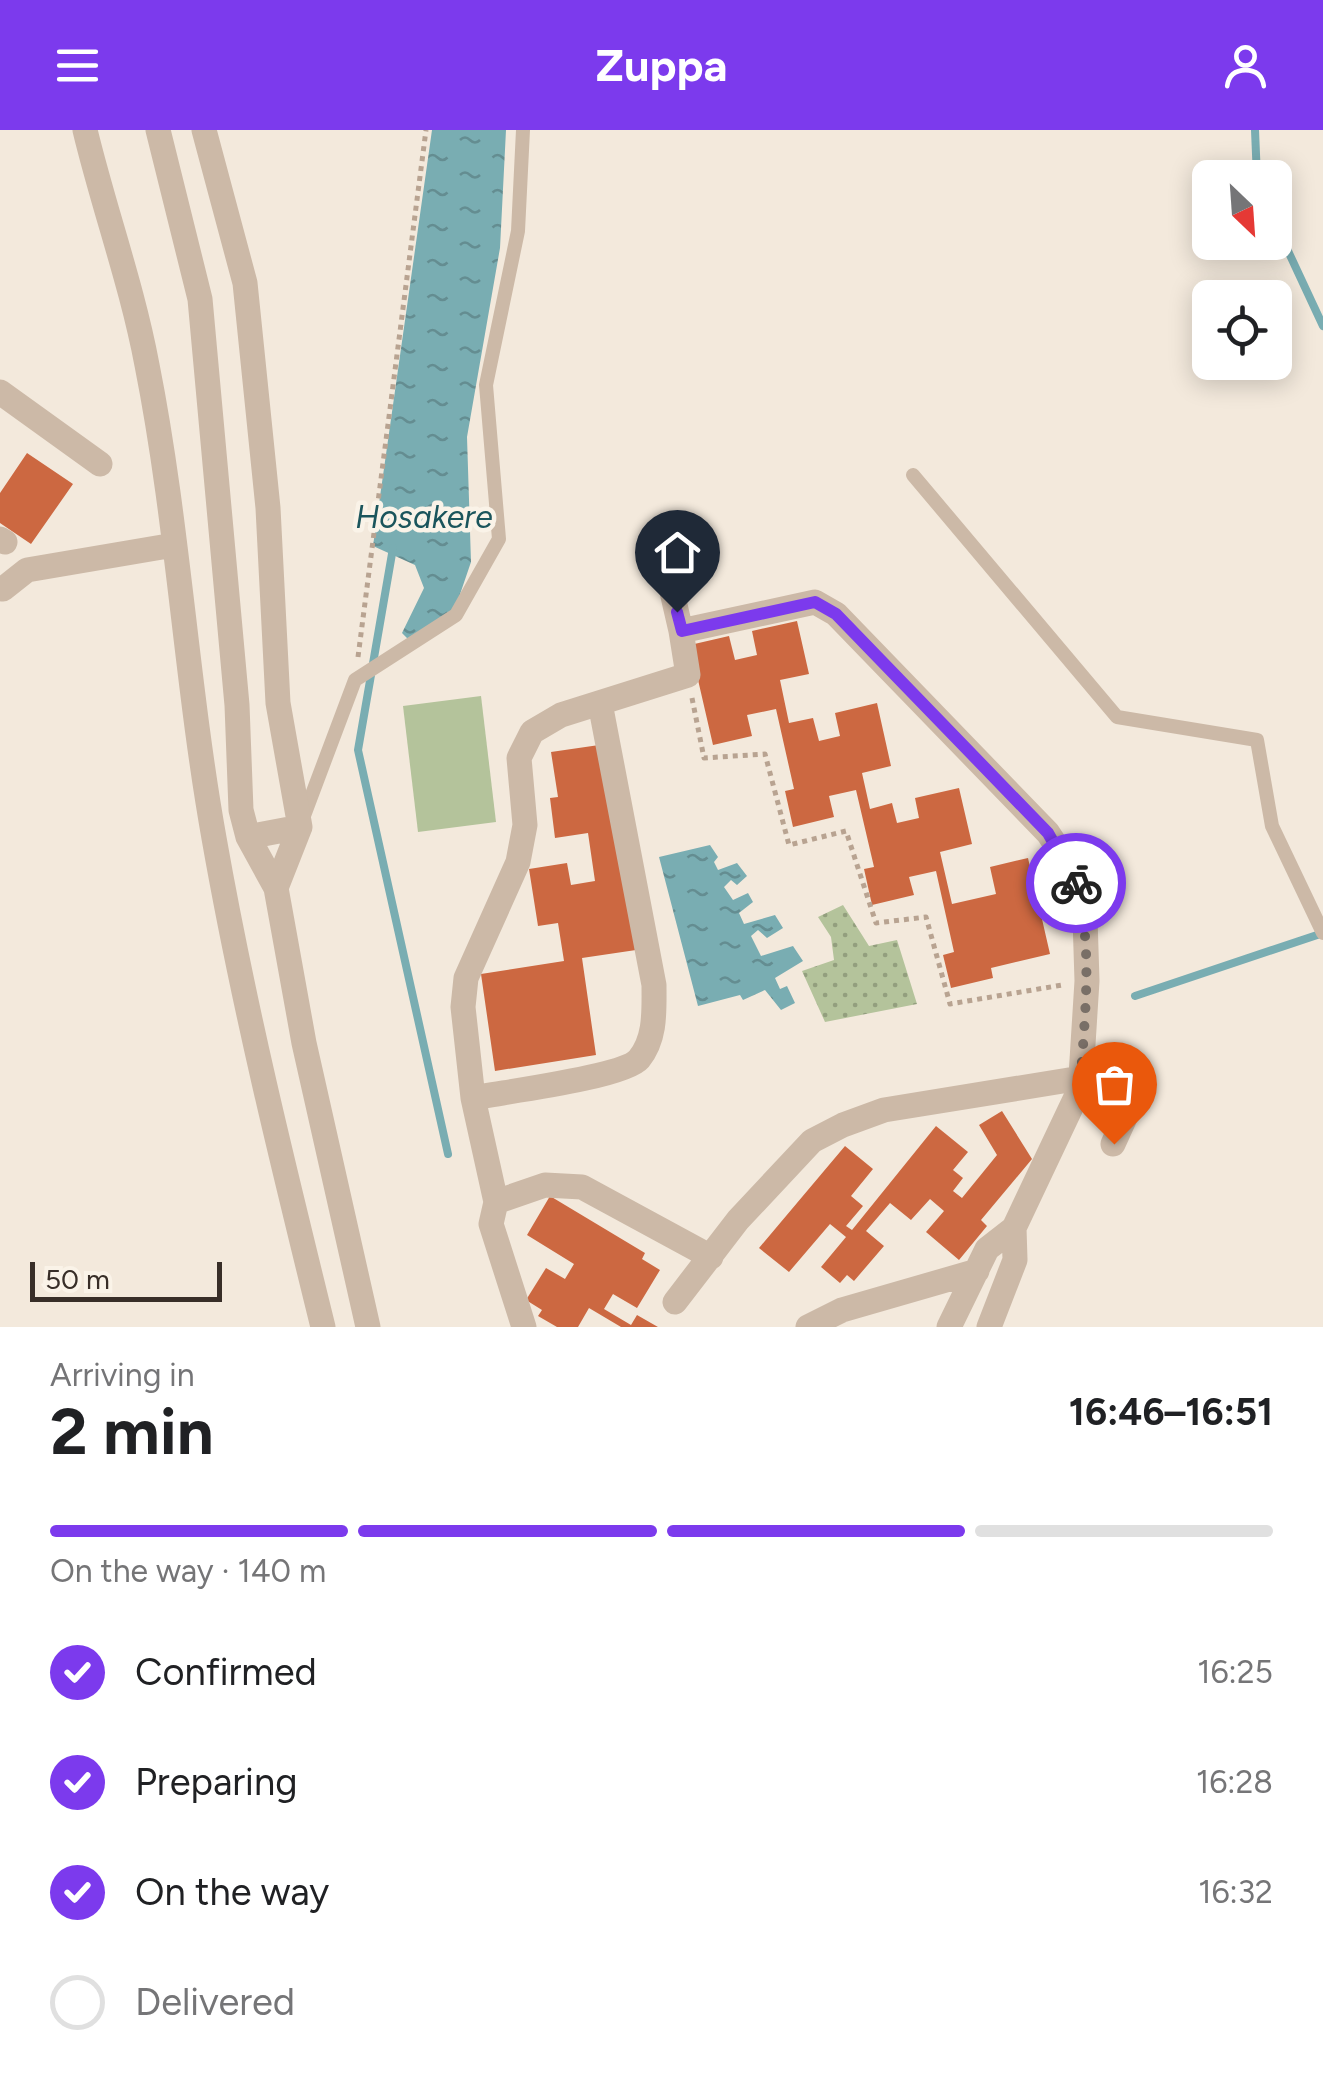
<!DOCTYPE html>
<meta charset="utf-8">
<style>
:root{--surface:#fff;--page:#f6f6f6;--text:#202124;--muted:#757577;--line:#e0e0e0;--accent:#7c3aed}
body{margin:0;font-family:Figtree,sans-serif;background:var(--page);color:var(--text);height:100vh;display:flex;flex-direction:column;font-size:38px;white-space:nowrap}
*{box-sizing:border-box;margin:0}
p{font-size:32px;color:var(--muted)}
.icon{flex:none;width:55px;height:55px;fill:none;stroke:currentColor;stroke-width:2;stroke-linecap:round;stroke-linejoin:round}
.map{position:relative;height:1197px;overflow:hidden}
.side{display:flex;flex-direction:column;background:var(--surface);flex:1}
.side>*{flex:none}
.needle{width:65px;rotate:155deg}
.controls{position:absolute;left:1192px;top:30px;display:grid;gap:20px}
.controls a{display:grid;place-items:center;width:100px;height:100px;border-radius:15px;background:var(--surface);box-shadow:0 5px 25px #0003;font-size:50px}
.scale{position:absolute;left:30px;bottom:25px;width:192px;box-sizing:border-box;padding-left:10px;border:5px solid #382e28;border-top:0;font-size:28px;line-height:35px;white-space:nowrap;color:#382e28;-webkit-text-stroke:8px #faf3e8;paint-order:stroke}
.pin{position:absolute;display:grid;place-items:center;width:85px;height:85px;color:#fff;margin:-102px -42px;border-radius:50% 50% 50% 0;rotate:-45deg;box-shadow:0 0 10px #0007}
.pin .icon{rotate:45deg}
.courier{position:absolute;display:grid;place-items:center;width:100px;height:100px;margin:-50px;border:8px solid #7c3aed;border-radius:50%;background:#fff;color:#222;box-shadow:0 2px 12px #0007}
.overview em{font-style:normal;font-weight:700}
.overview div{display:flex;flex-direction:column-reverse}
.overview{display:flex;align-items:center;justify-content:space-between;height:170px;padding:0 50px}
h1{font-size:65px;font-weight:700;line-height:75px}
.bar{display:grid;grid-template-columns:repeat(4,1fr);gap:15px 10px;align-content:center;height:120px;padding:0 50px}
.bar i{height:12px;border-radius:8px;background:var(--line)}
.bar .on{background:var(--accent)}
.bar p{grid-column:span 4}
ol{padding:0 50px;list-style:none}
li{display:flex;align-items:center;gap:30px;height:110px}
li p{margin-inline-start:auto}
li .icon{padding:10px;border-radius:50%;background:var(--accent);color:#fff;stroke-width:4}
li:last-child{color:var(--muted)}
li i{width:55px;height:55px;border:5px solid var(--line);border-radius:50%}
header{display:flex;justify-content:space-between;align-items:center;height:130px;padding:0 50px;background:var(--accent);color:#fff;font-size:45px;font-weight:700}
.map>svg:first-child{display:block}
.green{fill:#b4c39b}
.park{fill:url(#park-dots)}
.water{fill:url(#water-ripples)}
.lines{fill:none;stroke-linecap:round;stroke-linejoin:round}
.stream{stroke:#79adb2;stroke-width:8}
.building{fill:#cc6841}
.path{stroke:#b8a391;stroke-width:5;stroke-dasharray:5 5;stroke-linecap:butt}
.service{stroke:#ccb9a7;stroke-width:14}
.minor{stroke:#ccb9a7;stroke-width:25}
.done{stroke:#796f67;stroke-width:10;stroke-dasharray:0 18}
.route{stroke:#7c3aed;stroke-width:12}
.labels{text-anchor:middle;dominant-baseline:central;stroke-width:9;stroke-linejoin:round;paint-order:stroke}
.water-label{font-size:32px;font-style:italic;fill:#1b555c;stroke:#faf3e8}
</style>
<header><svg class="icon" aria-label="menu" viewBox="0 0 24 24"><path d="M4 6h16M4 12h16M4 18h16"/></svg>Zuppa<svg class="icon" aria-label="person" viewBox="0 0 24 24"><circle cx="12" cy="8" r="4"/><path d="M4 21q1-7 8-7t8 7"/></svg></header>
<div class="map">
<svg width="1323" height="1197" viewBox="0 0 1323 1197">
<defs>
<pattern id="park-dots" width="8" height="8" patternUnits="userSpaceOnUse" patternTransform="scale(2.5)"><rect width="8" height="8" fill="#b4c39b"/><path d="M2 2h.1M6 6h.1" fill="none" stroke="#939f7e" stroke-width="1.8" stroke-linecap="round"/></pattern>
<pattern id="water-ripples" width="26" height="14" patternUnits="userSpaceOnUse" patternTransform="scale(2.5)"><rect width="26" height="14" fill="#79adb2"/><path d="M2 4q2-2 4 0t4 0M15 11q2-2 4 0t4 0" fill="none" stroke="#648d91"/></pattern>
</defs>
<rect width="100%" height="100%" fill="#f3e9dc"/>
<path class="green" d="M481,566L496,692L418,702L403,576Z"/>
<path class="park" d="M843,775L869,816L897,810L917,874L825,892L802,841L834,830L831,807L818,787Z"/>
<path class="water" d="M432,0H506L500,118L467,307L471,432L455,479L409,510L402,503L424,458L415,435L373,416Z
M710,715L718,727L714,732L718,740L737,733L747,746L737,755L731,750L724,757L733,770L748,763L753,772L739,783L744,794L775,785L783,798L767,808L758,800L751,806L761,826L793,816L803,831L775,848L780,859L787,856L795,873L781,880L765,860L743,870L740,865L698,876L659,727Z"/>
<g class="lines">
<path class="stream" d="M1255,0L1257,48
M1275,93L1323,196
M393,418L358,620L448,1024
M1135,866L1323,803"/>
</g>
<path class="building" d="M27,323L73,354L31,414L0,393V363Z
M797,491L809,544L780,550L789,593L813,588L819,611L840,606L835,583L877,573L891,636L862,643L870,679L892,673L897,693L919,688L915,668L959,658L972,714L940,722L952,774L996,764L990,737L1028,728L1050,824L991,838L993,848L951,858L943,825L954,822L936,741L909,747L914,765L872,775L864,739L874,737L856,660L829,666L834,687L793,697L785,661L794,659L776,579L747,585L752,606L713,615L690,515L729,506L735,530L757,525L752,501Z
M606,614L636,820L582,828L596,925L495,941L481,844L564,831L558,793L538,796L529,739L567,733L571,755L595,751L588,703L555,708L550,668L558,667L551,622Z
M1002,981L1032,1029L981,1090L987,1096L959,1130L926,1102L944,1081L930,1069L911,1090L890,1073L866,1101L884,1116L854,1151L847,1145L840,1153L821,1137L846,1107L830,1094L789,1142L759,1118L845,1016L873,1039L851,1066L863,1076L846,1096L852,1100L936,996L968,1022L953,1040L963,1048L953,1061L962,1068L997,1025L979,995Z
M550,1066L645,1123L642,1129L660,1140L637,1178L613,1164L604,1179L631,1195L637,1185L658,1197H621L589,1178L578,1197H557L538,1186L542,1180L526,1170L546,1138L565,1149L574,1134L527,1105Z"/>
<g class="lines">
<path class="path" d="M358,527L426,0
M692,568L704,628L765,624L789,715L846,701L876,793L926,787L950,874L1062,855"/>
<path class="service" d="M913,345L1117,587L1257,610L1272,696L1323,803
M302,691L355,550L456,485L499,409L486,255L518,101L523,0"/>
<path class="minor" d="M85,0C104,79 132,155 147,235C178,391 186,551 214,708C243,873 283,1035 323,1197
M158,0L200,169L237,575L241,680L248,707L276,758L304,913L368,1197
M204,0L245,153L268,378L278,573L300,697L276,758
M0,262L100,334
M0,409L5,412
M3,459L27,440L174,415
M672,462L681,501
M248,707L300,697
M473,968C503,962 624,947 639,929C656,908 654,881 654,855L600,573
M496,1072L545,1055L582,1057L711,1127
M675,1172L738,1090L812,1011L843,995L884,980L1124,941L1138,959L1113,1014
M524,1197L491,1094L496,1072L473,968L463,877L466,848L518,732L525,695L519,628L532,602L561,585L688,545L681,501L815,472L836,484L1048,703L1073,741L1085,788L1087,851L1081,946L1076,967L1014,1098L987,1119L949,1197
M808,1197L842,1180L977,1141
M989,1197L1015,1130L1014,1098"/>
</g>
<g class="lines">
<path class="done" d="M1076,753C1093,816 1085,881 1081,946L1124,941L1138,959L1114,1014"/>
<path class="route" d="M677,482L682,501L815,472L836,484L1048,703L1076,753"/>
</g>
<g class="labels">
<g class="water-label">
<text x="424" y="387">Hosakere</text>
</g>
</g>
</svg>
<div class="controls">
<a><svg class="needle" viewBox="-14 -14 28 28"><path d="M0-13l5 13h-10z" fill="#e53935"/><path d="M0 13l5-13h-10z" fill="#757577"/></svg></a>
<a><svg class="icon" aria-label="locate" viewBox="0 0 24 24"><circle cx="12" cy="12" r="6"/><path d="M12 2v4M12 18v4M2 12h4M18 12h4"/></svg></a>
</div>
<div class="scale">50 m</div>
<div class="pin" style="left:1114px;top:1014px;background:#ea580c"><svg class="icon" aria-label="bag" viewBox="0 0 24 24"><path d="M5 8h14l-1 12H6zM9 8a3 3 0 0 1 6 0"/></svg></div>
<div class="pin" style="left:677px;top:482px;background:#1f2937"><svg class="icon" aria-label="home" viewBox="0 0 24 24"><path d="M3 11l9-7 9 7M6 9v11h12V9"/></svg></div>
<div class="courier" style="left:1076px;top:753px"><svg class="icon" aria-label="bike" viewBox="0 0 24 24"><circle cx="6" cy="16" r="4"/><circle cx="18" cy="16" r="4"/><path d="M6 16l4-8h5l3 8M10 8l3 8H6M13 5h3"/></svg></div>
</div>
<section class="side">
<div class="overview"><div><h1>2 min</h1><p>Arriving in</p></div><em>16:46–16:51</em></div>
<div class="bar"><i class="on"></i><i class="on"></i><i class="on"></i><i></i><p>On the way · 140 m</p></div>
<ol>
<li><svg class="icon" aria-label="check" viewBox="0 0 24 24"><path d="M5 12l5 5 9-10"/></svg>Confirmed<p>16:25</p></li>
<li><svg class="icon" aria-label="check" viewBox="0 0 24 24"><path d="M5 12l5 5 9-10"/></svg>Preparing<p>16:28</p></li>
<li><svg class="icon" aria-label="check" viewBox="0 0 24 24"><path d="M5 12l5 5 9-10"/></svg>On the way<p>16:32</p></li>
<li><i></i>Delivered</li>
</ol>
</section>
